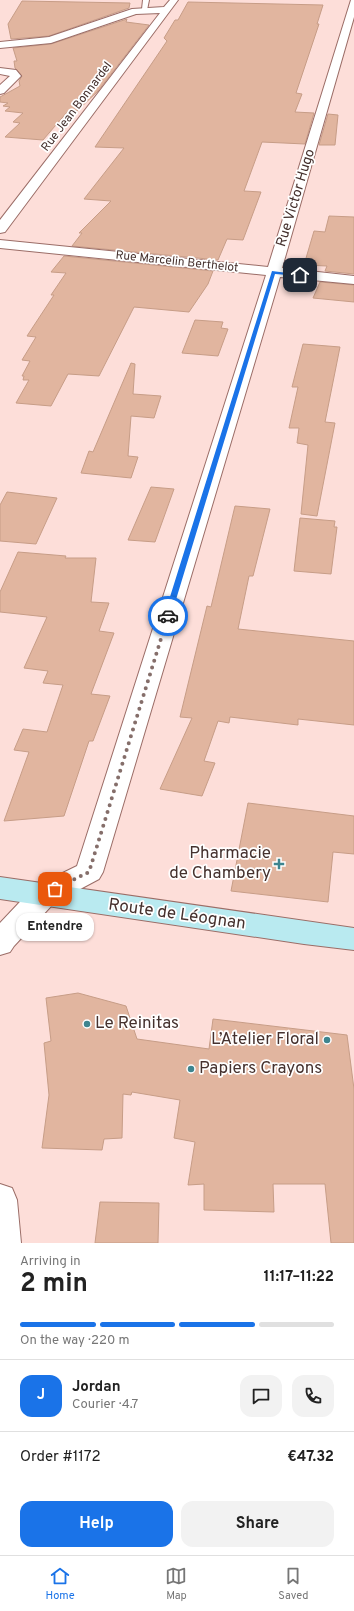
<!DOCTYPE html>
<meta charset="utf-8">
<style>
:root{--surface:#fff;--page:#f2f2f2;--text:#222;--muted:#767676;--line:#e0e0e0;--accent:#1a73e8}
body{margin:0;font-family:Overpass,sans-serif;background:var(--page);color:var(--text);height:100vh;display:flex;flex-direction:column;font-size:15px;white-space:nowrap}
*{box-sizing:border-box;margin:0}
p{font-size:13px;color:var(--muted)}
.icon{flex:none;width:22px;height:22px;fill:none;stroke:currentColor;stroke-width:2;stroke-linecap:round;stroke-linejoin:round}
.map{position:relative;height:1243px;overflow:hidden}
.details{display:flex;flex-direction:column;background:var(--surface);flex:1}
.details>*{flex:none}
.pin{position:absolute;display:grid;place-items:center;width:34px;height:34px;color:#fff;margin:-17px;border-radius:8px;box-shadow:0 2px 6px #0006}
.courier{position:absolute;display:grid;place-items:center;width:40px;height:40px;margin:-20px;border:3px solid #1a73e8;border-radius:50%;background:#fff;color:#222;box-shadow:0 1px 5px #0007}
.bubble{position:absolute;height:28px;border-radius:12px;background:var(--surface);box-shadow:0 1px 3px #0004;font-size:13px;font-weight:700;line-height:28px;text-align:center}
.headline em{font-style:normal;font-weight:700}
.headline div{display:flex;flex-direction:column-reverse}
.headline{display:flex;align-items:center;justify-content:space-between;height:68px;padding:0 20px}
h1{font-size:26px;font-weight:700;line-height:30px}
.bar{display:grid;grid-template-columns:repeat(4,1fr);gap:6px 4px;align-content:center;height:48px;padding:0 20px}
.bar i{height:5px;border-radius:3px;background:var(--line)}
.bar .current{background:var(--accent)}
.bar p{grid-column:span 4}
.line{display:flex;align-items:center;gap:10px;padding:0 20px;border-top:1px solid var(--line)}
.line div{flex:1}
.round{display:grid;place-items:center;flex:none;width:42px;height:42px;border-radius:12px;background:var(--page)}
.primary-button{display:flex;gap:8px;margin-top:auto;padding:8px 20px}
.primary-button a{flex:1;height:46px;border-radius:12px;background:var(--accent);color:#fff;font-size:16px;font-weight:700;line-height:46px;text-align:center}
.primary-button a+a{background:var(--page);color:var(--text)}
.tabs{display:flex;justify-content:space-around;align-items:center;height:56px;border-top:1px solid var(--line);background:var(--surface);font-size:11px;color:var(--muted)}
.tabs a{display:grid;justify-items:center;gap:2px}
.tabs .current{color:var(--accent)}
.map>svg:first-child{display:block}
.building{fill:#e1b59f;stroke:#c79d87}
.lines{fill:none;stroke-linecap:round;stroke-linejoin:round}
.lane-casing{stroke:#9b6d67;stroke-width:2}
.street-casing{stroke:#9b6d67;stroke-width:2}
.secondary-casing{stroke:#9b6d67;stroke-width:2}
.lane{fill:#fff;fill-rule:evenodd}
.street{fill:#fff;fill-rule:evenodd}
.secondary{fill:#b9eaf0;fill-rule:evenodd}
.route{fill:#1a73e8}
.done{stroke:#856e6a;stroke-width:4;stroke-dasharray:0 7.2}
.poi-dot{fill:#3e858f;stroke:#fff;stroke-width:1.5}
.labels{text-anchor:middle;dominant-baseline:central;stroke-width:3.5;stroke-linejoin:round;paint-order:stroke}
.far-street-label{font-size:12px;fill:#45312e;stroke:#fff}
.street-label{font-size:14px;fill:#45312e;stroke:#fff}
.near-poi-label{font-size:17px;fill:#45312e;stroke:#fff;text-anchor:end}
.near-street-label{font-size:17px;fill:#45312e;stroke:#fff}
</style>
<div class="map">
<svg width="354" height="1243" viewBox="0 0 354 1243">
<rect width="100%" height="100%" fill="#fdded9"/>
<path class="building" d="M22,1L130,3L129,8L49,36L11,39L8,24Z
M188,2L323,5L317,24H319L296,93L302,94L295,112L314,113L305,144L262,142L244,191L261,192L243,240L227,239L218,260L72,246L82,233H79L111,201L84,199L124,148L95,147L167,41L164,38L175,20H178Z
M127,19L126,22L149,25L98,91L77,111H68L43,140L5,137L20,123L13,122L23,113L5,111L10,107L3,106L8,103L0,102V97L20,86L19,81L22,76L15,68L14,61H17L13,48L51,44Z
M328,114L338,115L335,145H319Z
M329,216L354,217V274L325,271L327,266L304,265L314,231L325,232Z
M64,256L213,271L208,284L189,312L134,307L99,376L68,374L51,406L16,403L29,380H23L24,376H22L30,361L22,360L36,337L27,336L54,295H51L66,273L51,272Z
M320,282L354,285V302L313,298Z
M195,320L223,322L221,328L228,329L218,356L182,353Z
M303,344L340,347L325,422L335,423L317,516L301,514L308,445L297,443L299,428H289L298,387H292Z
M131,363L135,364L133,394L161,396L154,418L131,416L128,456L138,457L131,478L81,473L89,451L93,452Z
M151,487L174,489L155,542L128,540Z
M7,492L57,498L36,544L0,541V505Z
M235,506L270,509L253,576H249L238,629L354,641V725L298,719V725L230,717L229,723L218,721L204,761L215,763L202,796L160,789L192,718L180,717L207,606L211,607Z
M300,518L335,521L334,527H337L331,574L294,571Z
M18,552L66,556L65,558H96L91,602L109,603L99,631L114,633L91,694L110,696L93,741H89L64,816L4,821L29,752L14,750L23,729L47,732L63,685L43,683L48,671L24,668L47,617L0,612V592Z
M248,803L354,816V854L333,852L328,902L231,891Z
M78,993L126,1006L137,1039L209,1049L213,1019L347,1035L354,1089V1243H331L325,1184H273L274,1212L204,1210V1184L188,1185L195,1142L174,1138L180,1100L132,1092L131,1095L123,1094L122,1138L104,1139L102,1150L42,1148L49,1095L44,1043L51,1041L46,998Z
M100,1202L159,1203L158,1243H95Z"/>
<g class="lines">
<g class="lane-casing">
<path id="lane" d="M143,0H149L147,10L142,9Z"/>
</g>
<g class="street-casing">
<path id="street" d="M170,0H178L5,232L0,233V220L160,13L136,14L51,43L0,48V42L49,37L132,9L164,7Z
M351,0H354V17L282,268L354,276V284L280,277L103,872L99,879L54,903L14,946L10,952L0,955V923L34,887L77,866L266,275L0,248V240L268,267Z
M0,68L16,70L21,76L4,93L0,94V85L10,76L0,74Z
M0,1184L12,1188L17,1200L21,1243H0Z"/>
</g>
<g class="secondary-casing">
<path id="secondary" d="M0,877L354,928V950L304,944L0,899Z"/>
</g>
<use href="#lane" class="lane"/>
<use href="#street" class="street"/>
<use href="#secondary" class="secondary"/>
</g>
<path class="route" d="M272,271L303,275L300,276L275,274L171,616L165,617L164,616Z"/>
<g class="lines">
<path class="done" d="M55,889L89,872L168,616"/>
</g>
<g class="poi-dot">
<path d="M277 858h4v4h4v4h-4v4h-4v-4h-4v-4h4z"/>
<circle cx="87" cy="1024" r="4"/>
<circle cx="327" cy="1040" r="4"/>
<circle cx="191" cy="1069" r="4"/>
</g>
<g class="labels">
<g class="far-street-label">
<text transform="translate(77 107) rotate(-53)">Rue Jean Bonnardel</text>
<text transform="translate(177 262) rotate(6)">Rue Marcelin Berthelot</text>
</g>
<g class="street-label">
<text transform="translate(296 198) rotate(-73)">Rue Victor Hugo</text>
</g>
<g class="near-poi-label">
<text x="271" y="854">Pharmacie<tspan x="271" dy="20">de Chambery</tspan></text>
<text x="95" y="1024" text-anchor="start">Le Reinitas</text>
<text x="319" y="1040">L’Atelier Floral</text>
<text x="199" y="1069" text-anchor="start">Papiers Crayons</text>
</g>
<g class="near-street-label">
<text transform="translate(177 915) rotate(8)">Route de Léognan</text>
</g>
</g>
</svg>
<div class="pin" style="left:55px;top:889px;background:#ea580c"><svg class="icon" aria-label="bag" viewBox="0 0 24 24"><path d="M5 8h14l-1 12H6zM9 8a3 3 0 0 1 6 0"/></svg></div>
<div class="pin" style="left:300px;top:275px;background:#1f2937"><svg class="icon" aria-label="home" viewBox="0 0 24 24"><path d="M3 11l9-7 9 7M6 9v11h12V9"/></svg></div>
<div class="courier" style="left:168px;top:616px"><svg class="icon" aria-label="car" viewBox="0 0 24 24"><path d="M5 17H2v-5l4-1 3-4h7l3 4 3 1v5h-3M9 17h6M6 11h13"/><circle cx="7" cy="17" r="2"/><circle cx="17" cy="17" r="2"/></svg></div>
<div class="bubble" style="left:16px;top:913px;width:78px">Entendre</div>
</div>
<section class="details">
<div class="headline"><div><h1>2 min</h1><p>Arriving in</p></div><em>11:17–11:22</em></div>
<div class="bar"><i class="current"></i><i class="current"></i><i class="current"></i><i></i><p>On the way · 220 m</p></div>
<div class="line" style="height:72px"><b class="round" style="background:var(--accent);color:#fff">J</b><div><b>Jordan</b><p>Courier · 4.7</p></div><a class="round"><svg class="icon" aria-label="chat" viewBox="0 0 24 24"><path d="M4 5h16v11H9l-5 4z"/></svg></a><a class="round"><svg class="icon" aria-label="phone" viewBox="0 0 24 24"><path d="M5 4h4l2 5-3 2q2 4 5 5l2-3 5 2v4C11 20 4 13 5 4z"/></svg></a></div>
<div class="line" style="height:52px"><div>Order #1172</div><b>€47.32</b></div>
<div class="primary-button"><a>Help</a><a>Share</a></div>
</section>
<nav class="tabs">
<a class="current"><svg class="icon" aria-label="home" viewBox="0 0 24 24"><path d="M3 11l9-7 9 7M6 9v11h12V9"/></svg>Home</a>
<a><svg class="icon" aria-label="map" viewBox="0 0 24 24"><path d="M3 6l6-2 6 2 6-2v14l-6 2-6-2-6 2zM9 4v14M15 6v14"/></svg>Map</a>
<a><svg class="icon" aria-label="saved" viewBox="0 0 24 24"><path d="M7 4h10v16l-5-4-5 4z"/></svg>Saved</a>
</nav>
